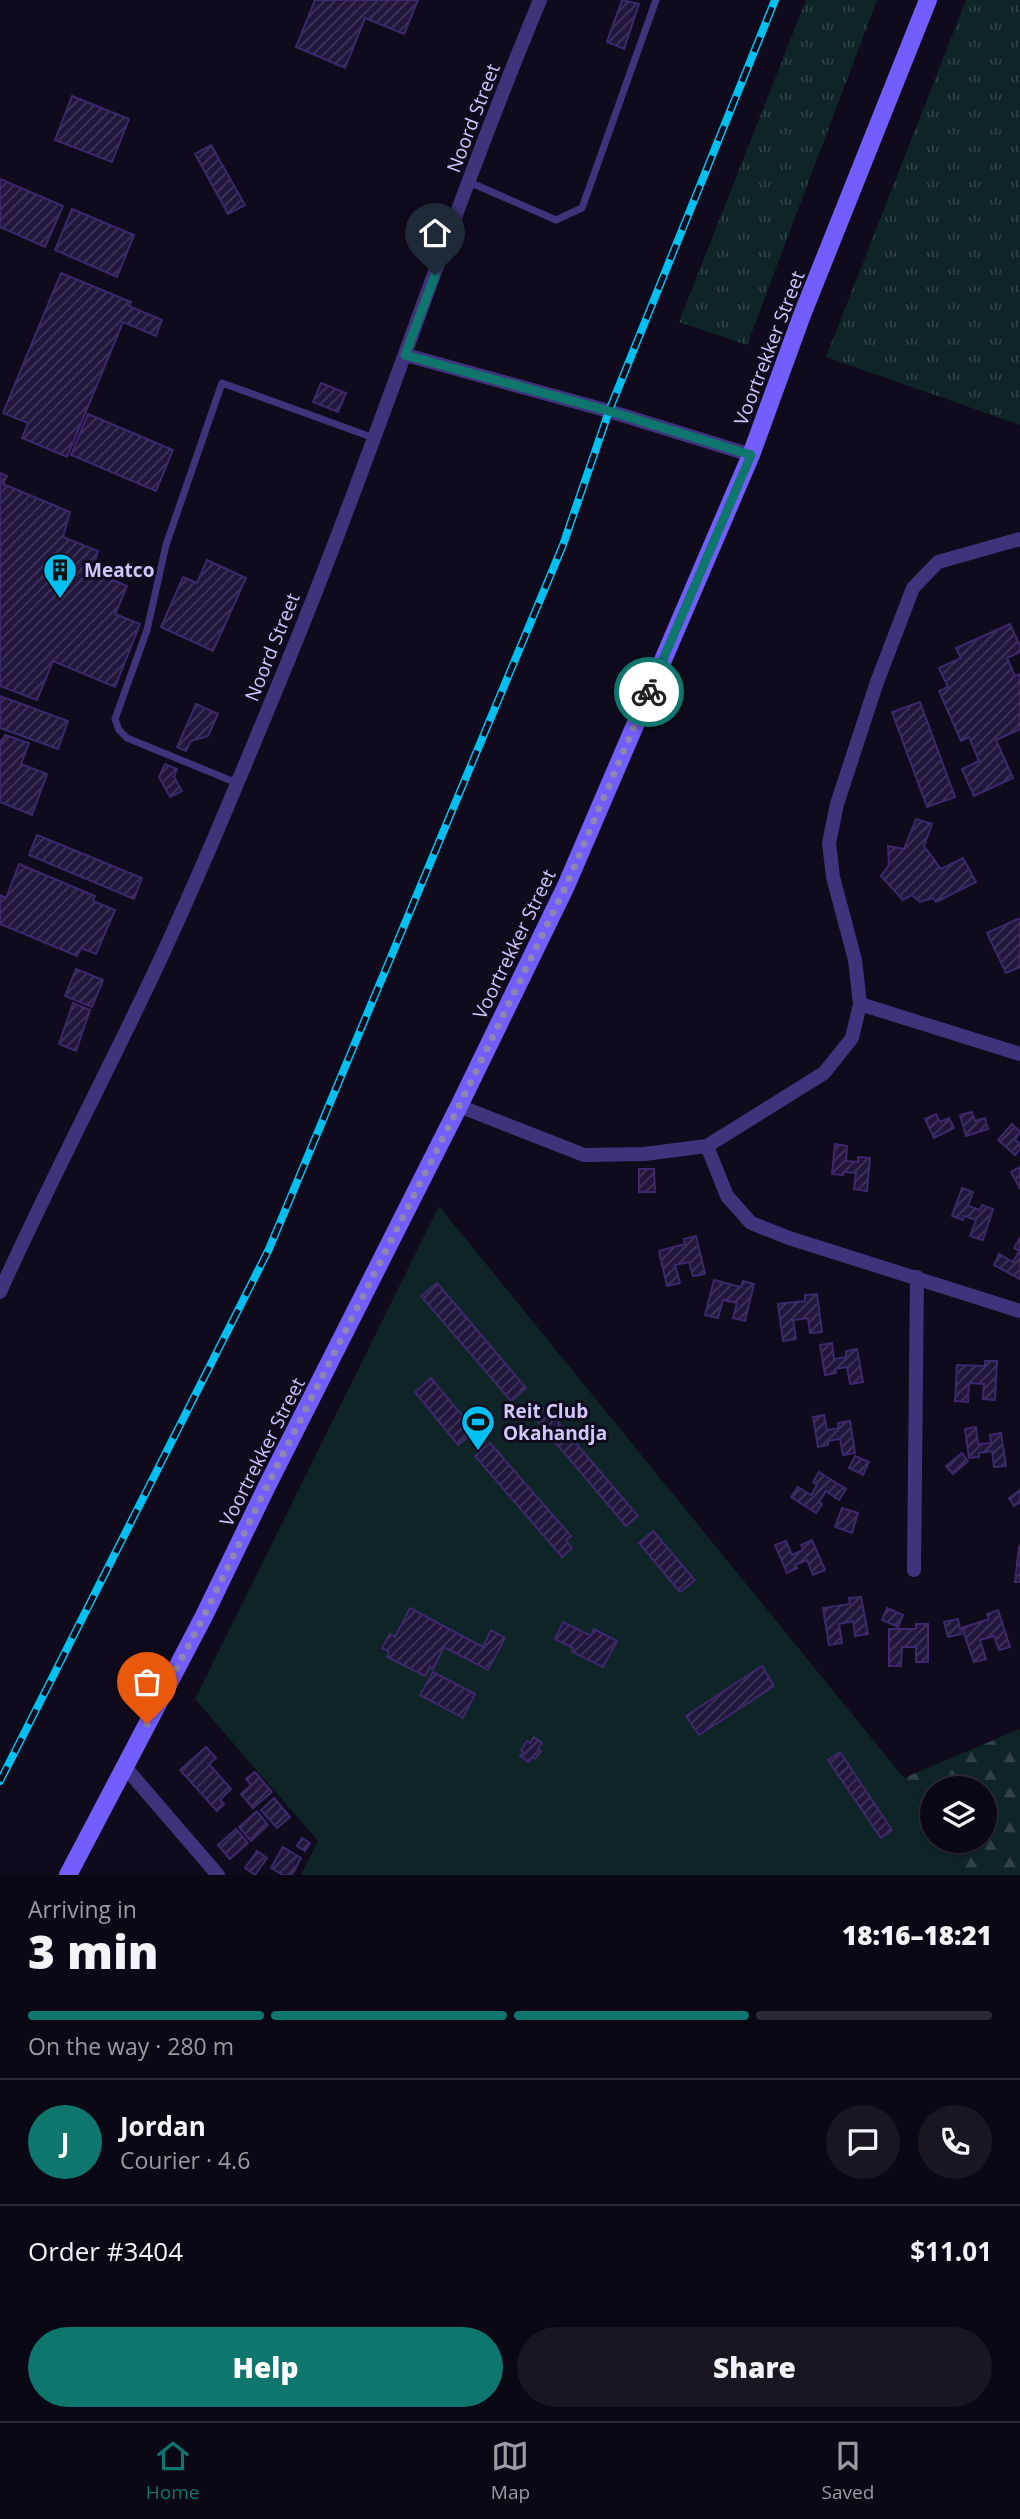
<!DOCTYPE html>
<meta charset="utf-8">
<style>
:root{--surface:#0b0815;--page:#191622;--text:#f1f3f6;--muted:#9a9aa0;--line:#2b2934;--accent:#0f766e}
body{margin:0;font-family:"Open Sans",sans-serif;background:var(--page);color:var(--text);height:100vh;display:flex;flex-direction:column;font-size:26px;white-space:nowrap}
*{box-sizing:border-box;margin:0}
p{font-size:23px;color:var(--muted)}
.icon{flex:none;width:38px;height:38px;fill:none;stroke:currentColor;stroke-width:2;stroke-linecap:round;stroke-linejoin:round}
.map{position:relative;height:1875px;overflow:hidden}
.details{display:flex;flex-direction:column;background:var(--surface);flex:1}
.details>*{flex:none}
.fabs{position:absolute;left:920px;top:1776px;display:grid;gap:14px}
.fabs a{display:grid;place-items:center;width:77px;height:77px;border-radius:50%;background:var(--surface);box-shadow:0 2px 5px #0004,0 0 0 2px var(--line);font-size:35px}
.pin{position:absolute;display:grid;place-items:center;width:60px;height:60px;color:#fff;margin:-72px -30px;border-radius:50% 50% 50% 0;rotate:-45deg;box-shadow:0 0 7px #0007}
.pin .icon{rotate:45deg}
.courier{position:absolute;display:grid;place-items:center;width:70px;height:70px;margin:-35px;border:5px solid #0f766e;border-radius:50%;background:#fff;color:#222;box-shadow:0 2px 9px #0007}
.overview em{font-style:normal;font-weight:800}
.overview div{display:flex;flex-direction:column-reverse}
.overview{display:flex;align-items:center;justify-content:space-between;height:119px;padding:0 28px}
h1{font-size:46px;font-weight:800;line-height:52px}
.bar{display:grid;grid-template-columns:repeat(4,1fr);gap:10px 7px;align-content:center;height:84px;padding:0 28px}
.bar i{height:9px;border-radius:5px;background:var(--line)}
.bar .selected{background:var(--accent)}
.bar p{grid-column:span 4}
.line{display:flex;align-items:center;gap:18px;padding:0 28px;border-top:2px solid var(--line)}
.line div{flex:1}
.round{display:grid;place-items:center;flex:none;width:74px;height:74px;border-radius:37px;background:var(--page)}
.primary-button{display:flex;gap:14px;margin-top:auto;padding:14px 28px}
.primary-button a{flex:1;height:80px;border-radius:42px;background:var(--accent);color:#fff;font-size:28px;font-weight:800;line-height:80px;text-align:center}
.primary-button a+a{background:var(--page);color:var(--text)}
.tabs{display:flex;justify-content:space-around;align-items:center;height:98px;border-top:2px solid var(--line);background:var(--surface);font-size:19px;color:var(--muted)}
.tabs a{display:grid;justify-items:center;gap:4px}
.tabs .selected{color:var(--accent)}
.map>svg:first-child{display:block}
.grass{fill:url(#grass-tufts)}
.forest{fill:url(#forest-firs)}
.pitch{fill:#0e2426}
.building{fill:url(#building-hatch);stroke:#3c286a;stroke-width:2}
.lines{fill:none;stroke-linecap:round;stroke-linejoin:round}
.lane{stroke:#3f347c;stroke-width:7}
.street{stroke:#3f347c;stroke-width:14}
.secondary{stroke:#725dff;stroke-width:18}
.rail-casing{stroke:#00bff1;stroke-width:8}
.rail{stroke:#0f0b1c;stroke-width:5;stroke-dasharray:16;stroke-linecap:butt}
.done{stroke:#8e85b0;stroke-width:7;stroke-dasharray:0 12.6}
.route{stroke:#0f766e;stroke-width:9}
.labels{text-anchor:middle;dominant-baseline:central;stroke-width:6;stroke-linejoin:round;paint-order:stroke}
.street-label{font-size:19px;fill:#d2c6ff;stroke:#0f0b1c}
.poi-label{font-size:19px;font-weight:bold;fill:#d2c6ff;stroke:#0f0b1c;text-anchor:start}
</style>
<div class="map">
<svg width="1020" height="1875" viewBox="0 0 1020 1875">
<defs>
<pattern id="grass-tufts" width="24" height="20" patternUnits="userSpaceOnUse" patternTransform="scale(1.75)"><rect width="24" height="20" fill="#0e2426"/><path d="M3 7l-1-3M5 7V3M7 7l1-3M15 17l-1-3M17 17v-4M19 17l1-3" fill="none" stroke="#304247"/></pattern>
<pattern id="forest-firs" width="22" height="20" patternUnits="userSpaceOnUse" patternTransform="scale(1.75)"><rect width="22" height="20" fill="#0e2426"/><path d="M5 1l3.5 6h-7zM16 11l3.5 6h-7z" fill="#304247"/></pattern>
<pattern id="building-hatch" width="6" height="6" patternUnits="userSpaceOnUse" patternTransform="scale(1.75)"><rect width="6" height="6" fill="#22163d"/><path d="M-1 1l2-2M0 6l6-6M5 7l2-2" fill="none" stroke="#41365a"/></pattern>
</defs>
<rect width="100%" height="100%" fill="#0f0b1c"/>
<path class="grass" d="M806,0H877L747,345L679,322Z
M966,0H1020V425L826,357Z"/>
<path class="forest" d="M1020,1729V1875H966L944,1841H985V1788H933V1823L904,1778Z"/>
<path class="pitch" d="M439,1206L904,1778L933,1823V1841H944L966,1875H301L318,1841L195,1699Z"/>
<path class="building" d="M315,0H418L404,34L365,18L345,68L296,47Z
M622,0L639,4L624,49L607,42Z
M72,96L129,119L112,162L55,140Z
M211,145L245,205L228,214L195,154Z
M0,179L63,206L45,247L0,227Z
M72,209L134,235L117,277L55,250Z
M61,273L131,302L129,306L162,320L156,336L123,322L67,457L22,438L28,423L3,413Z
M321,383L346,393L338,412L313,402Z
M88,414L173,450L156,491L71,455Z
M0,473L7,476L3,484L70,512L63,537L98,551L92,571L127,586L115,614L140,624L115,687L53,661L37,700L0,686Z
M207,560L246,578L213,651L161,627L183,577L197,583Z
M1010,624L1020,646V652L1007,658L1015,676L1020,674V729L996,740L1013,778L974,796L962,769L979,761L969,737L961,741L939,691L948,687L939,668L961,658L956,648Z
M0,696L68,721L58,749L0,728Z
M920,702L955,797L927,807L892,712Z
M196,704L218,714L208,736L191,741L186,751L177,747Z
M5,735L29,743L21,764L47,774L32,815L0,802V740L2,741Z
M165,764L177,769L174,777L182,791L170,797L159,777Z
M916,819L932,824L924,846L941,869L963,858L976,882L936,902L933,898L920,902L912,895L903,900L881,876L889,865L888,846L904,849Z
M37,835L142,878L134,899L29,855Z
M19,864L95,896L93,901L115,910L96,954L81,948L77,956L0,924V895L6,898Z
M1020,918V967L1006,973L987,933Z
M76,969L103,980L92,1007L65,996Z
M73,1003L90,1010L76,1051L59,1044Z
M972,1112L975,1121L985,1118L988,1129L966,1136L960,1115Z
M936,1114L940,1122L949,1118L954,1128L934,1138L925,1119Z
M1012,1124L1020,1132L1015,1140L1020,1144V1149L1015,1155L998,1140Z
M835,1144L847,1146L846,1161L858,1162V1157L870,1158L867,1191L854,1189L856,1173L843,1172V1175L832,1174Z
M1020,1167V1189L1011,1172Z
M639,1169H654L655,1192H639Z
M962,1188L973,1192L968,1206L980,1210L982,1205L993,1209L983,1240L970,1236L976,1220L964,1216L963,1220L952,1216Z
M696,1236L705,1274L693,1276L689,1262L675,1265L680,1283L667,1286L659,1251L685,1244L684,1239Z
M1020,1238V1279L994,1265L999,1254L1013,1262L1019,1251L1014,1248Z
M714,1280L741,1287L743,1281L754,1284L745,1321L733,1318L737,1303L723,1300L718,1318L705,1315Z
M437,1283L526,1388L511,1401L421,1296Z
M817,1294L822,1332L810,1333L808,1318L793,1320L796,1339L783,1341L778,1304L805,1301V1295Z
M832,1343L834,1359L846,1357V1351L857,1349L863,1382L850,1384L847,1367L835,1369L836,1373L825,1375L820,1345Z
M985,1361H997L995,1400L983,1399L984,1384L969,1383L968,1402L955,1401L957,1365L985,1366Z
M431,1378L475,1431L458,1445L415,1392Z
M545,1407L638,1516L626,1526L533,1416Z
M824,1415L827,1430L839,1428L838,1423L850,1421L855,1453L843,1455L840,1439L828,1441V1445L818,1447L813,1417Z
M976,1427L978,1444L991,1443L990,1435L1001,1433L1006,1466L994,1467L992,1451L979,1453V1457L969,1458L965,1429Z
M490,1443L571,1536L566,1540L572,1548L562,1557L475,1456Z
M962,1453L968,1461L953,1474L946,1466Z
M855,1456L869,1462L863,1475L849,1468Z
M819,1472L846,1489L839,1500L826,1491L819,1502L822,1504L816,1513L791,1497L798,1487L811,1495L817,1485L813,1482Z
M1020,1490V1502L1014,1506L1009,1498Z
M842,1508L858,1513L852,1533L835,1527Z
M653,1531L695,1580L680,1592L639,1543Z
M812,1540L825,1570L813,1575L807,1560L795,1565L797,1568L787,1573L775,1545L786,1541L792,1555L803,1550L801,1545Z
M1019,1546H1020V1582H1015Z
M861,1597L868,1634L855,1636L853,1621L839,1624L842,1643L829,1645L823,1608L850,1604L849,1598Z
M410,1608L483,1647L491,1630L505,1638L488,1670L444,1647L433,1669L430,1667L425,1676L387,1657L389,1652L382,1648L390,1634L395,1637Z
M887,1608L903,1615L898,1627L882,1620Z
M998,1610L1010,1647L999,1650L994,1636L980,1640L986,1659L974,1662L962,1628L989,1619L987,1614Z
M958,1619L961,1634L948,1637L944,1622Z
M563,1622L591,1636L594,1629L617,1641L603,1667L572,1652L573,1648L555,1639Z
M916,1624H928V1662H916V1647H902L901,1666H889V1629H916Z
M762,1666L774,1686L699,1735L686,1716Z
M433,1672L475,1694L463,1718L420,1695Z
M534,1737L542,1743L538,1748L541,1751L535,1759L532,1757L529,1762L520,1756L523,1752L521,1750L527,1741L530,1743Z
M206,1747L216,1758L209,1764L231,1789L220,1800L224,1804L217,1811L180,1770Z
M840,1752L892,1830L881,1838L828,1760Z
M255,1772L272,1792L253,1808L241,1794L251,1785L246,1779Z
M274,1798L290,1817L277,1828L261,1810Z
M257,1811L268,1825L251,1841L239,1827Z
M236,1829L248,1843L230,1859L218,1845Z
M302,1838L310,1843L305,1851L297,1846Z
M283,1847L301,1858L292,1875H283L271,1868Z
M257,1851L267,1858L255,1875L245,1868Z"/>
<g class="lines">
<path class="lane" d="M469,182L556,220L582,208L656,0
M237,783L127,738L119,730L115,719L147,630L166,545L222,383L374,438"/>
<path class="street" d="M406,355L609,411L751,455
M860,1004L1020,1054
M459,1106L584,1155L644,1154L707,1146L824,1073L852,1038L860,1004L855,960L833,877L829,843L837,804L877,682L913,588L938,562L1020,539
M707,1146L727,1196L751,1223L789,1238L1020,1311
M0,1292C48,1185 103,1081 153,975C199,877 240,777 281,678C374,454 447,223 540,0
M914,1570L917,1277
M125,1767L218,1875"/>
<path class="secondary" d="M68,1875L204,1616L267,1486L459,1106L566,886L751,455L802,315L928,0"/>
<g class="rail-casing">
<path id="rail" d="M0,1781L269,1249L563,545L609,411L775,0"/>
</g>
<use href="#rail" class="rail"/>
</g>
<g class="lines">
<path class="done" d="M147,1724L204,1616L267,1486L459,1106L566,886L649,692"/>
<path class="route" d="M435,275L405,355L609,411L751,455L649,692"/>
</g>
<defs>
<g id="building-pin" transform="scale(1.75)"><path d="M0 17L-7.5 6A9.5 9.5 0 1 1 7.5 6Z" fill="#00bff1" stroke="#0f0b1c"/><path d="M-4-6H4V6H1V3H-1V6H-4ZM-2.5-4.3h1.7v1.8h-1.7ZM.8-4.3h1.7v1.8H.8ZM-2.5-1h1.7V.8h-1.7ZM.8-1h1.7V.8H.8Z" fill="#111"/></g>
<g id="stadium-pin" transform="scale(1.75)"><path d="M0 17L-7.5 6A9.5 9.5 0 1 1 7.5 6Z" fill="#00bff1" stroke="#0f0b1c"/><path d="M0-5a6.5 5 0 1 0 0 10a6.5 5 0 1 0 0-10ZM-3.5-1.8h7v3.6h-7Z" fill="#111"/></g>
</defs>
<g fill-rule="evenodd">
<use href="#building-pin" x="60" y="570"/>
<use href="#stadium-pin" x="478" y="1422"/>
</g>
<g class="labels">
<g class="street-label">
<text transform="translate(473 118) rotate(-69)">Noord Street</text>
<text transform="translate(769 348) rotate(-69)">Voortrekker Street</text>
<text transform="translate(272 647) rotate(-68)">Noord Street</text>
<text transform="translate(514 944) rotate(-64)">Voortrekker Street</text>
<text transform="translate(262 1452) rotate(-63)">Voortrekker Street</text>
</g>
<g class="poi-label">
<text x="84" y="570">Meatco</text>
<text x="503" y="1411">Reit Club<tspan x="503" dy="22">Okahandja</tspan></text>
</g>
</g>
</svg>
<div class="fabs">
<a><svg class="icon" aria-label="layers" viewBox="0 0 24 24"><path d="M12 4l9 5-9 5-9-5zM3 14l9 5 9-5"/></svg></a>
</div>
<div class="pin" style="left:147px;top:1724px;background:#ea580c"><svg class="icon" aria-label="bag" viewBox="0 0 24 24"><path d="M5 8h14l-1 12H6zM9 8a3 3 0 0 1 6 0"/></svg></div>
<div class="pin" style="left:435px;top:275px;background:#1f2937"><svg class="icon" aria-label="home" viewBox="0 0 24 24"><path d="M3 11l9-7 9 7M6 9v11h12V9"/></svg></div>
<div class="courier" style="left:649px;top:692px"><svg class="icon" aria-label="bike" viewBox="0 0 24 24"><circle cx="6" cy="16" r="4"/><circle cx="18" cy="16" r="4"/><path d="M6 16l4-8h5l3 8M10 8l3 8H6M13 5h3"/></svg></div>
</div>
<section class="details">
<div class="overview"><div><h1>3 min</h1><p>Arriving in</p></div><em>18:16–18:21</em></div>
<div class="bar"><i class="selected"></i><i class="selected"></i><i class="selected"></i><i></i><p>On the way · 280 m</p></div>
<div class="line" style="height:126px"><b class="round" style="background:var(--accent);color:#fff">J</b><div><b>Jordan</b><p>Courier · 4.6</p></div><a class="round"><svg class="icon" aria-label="chat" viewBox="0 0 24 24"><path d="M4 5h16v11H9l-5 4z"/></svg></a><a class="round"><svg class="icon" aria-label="phone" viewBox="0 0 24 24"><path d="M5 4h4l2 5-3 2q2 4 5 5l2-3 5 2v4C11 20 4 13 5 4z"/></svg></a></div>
<div class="line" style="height:91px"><div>Order #3404</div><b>$11.01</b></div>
<div class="primary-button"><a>Help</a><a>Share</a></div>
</section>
<nav class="tabs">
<a class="selected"><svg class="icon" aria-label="home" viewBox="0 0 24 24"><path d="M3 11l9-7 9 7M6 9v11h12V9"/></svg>Home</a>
<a><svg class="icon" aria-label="map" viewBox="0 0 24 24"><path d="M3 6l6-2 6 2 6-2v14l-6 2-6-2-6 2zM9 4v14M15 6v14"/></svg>Map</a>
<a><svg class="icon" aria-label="saved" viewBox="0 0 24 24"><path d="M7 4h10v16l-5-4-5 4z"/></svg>Saved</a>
</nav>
